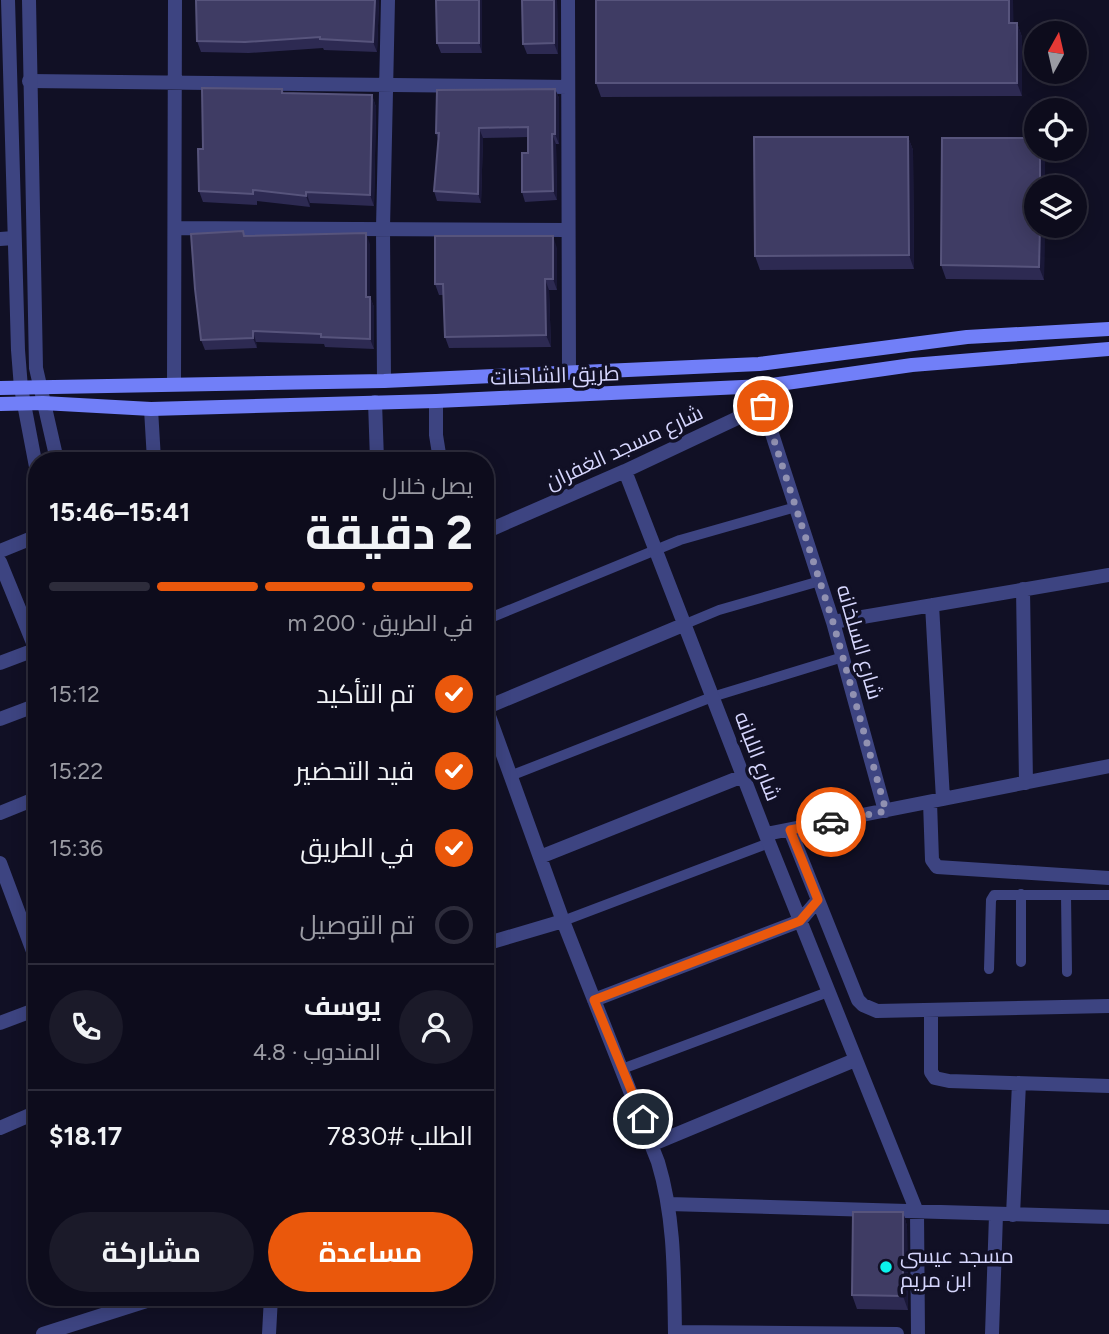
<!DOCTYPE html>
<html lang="ar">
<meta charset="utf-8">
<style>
:root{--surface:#0d0c1c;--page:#1b1a29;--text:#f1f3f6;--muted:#9a9ba3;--line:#2d2c3b;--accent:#ea580c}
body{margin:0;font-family:Figtree,Cairo,sans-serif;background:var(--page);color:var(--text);direction:rtl;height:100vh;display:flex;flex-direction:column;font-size:26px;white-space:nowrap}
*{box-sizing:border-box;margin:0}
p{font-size:23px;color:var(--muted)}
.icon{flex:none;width:38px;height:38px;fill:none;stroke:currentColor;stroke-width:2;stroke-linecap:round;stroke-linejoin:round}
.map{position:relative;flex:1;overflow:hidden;direction:ltr}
.panel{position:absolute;left:28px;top:452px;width:466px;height:854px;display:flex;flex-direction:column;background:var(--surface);border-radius:28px;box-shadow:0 4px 18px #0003,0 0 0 2px var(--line);direction:rtl}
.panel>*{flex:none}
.needle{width:46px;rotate:8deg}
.fabs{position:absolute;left:1024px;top:21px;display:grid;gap:14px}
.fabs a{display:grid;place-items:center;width:63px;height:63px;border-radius:50%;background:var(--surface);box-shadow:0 4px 18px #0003,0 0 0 2px var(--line);font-size:35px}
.pin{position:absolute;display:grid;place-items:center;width:60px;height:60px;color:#fff;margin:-30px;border:4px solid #fff;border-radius:50%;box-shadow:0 2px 7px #0007}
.courier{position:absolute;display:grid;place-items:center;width:70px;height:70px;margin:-35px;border:5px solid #ea580c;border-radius:50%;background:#fff;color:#222;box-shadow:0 2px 9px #0007}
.headline em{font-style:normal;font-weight:700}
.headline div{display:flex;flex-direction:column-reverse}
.headline{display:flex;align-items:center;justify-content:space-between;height:119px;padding:0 21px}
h1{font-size:46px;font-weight:700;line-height:52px}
.bar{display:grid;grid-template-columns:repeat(4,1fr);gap:10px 7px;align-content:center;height:84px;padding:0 21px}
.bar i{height:9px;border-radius:5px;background:var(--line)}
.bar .active{background:var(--accent)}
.bar p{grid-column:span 4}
.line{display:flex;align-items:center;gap:18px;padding:0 21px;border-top:2px solid var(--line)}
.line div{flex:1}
.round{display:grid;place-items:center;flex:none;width:74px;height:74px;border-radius:37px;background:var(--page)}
ol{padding:0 21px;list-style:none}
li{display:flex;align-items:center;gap:21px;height:77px}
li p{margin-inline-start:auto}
li .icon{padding:7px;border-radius:50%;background:var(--accent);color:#fff;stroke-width:4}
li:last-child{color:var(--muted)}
li i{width:38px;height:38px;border:4px solid var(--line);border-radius:50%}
.action{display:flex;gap:14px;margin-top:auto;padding:14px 21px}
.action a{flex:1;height:80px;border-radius:42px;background:var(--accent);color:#fff;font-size:28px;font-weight:700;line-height:80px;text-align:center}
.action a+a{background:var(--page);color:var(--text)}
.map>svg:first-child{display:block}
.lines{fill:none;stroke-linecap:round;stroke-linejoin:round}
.service{stroke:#3d4481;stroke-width:10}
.minor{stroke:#3d4481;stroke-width:14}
.tertiary{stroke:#3d4481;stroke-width:14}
.secondary{stroke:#717ff8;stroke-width:14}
.wall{fill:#2d2a52}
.shaded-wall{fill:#1a1838}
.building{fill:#3f3c64;stroke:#57547c;stroke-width:2}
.done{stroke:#9191b1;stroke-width:7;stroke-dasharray:0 12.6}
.route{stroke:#ea580c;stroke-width:9}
.poi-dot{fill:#0bf3ec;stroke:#111025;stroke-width:2.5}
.labels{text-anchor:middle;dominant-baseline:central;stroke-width:7;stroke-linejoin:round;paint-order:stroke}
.street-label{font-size:21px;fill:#d6d6fd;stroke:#111025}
.poi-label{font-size:21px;fill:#d6d6fd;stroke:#111025;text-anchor:start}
</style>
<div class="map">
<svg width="1109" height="1334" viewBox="0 0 1109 1334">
<rect width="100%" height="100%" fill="#111025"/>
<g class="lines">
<path class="service" d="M485,620L680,540L796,507
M683,625L719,610L820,581
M510,776L712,697L843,657
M1066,895L1067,972
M563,921L769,843
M1021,962V894
M989,969L991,900L994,895H1109
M622,1069L828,992"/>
<path class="minor" d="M568,0L569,373
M29,81L568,87
M175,228L567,230
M0,239L14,238
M384,381L383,228L388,0
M174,383L175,0
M436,401V435L440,460
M375,402L377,460
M763,406L833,622L885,811
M151,409L154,460
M625,471L769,843L917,1212L918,1334
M485,532L625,471L763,406L765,386
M0,551L37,536
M0,562L36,650
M1023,589L1026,783
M932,605L943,799
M833,622L1109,575
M0,663L37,649
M485,705L563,921L658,1162C675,1218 674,1276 675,1334
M485,708L683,625
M0,719L37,705
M930,802L932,860L937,867L1109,878
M0,813L37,798
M790,830L858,1000L863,1005L877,1011L1109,1006
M766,834L1109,766
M540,857L743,776
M0,863L37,962
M485,944L563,921
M594,1000L800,921L818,900
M931,1010V1072L935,1078L949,1081L1109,1086
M0,1023L37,1009
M0,1128L37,1112
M653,1144L855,1060
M669,1204L1109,1217
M1013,1215L1019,1083
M675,1332L897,1334
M43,1334L159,1297
M992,1334L996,1215"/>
<path class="tertiary" d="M8,0L18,350L21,388L37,472
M29,0L36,368L57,460
M269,1334L271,1297"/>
<path class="secondary" d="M0,388L384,381L759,364L967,337L1109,329
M0,404L43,403L151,409L436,401L765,386L912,365L1109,349"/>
</g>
<path class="wall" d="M379,0L377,52L324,50L323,48L249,53L201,52L197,41Z
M482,0V53H441L437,43Z
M522,0H557L558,54H527L523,44Z
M1014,23H1017L1022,37V96L601,97L596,83Z
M282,89L284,93L372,95L376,107L374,206L310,203V207L257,201V205L203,202L199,191L203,149Z
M555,89L559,98V144H556L557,200L525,202L522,192L528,153V137L483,138L481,203L437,201L434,191L438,139L436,133Z
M908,137L913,150L914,269L760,270L755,256Z
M1036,149H1044L1045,152L1044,280L946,279L941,265Z
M245,235L370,244V297L374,307V349L325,347L324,344L256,342L257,348L205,350L201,340Z
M557,248V290H549L551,347L449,348L445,337L443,295H439L435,284Z
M903,1212L907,1226L908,1310L857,1309L852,1295Z"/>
<path class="shaded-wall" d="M375,0H379L377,52L373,42Z
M479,0H482V53L479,43Z
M554,0H557L558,54L554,43Z
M1009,0H1013L1014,37L1009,23Z
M1017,23L1022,37V96L1017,83Z
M555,89L559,98V144L555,134Z
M372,95L376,107L374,206L370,195Z
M479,128L483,138L481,203L478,194Z
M552,134L556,144L557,200L553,191Z
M908,137L913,150L914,269L909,255Z
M1040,149H1044L1045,152V187H1040Z
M306,192L310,203V207L306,196Z
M1040,226H1045L1044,280L1039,267Z
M366,233L370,244V307L366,297Z
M553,236L557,248V290L553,279Z
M545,279L549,290L551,347L546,335Z
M370,297L374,307V349L370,339Z
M253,331L256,342L257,348L253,338Z
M903,1212L907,1226L908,1310L903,1296Z"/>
<path class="building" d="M196,0H375L373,42L320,39V37L245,42L197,41Z
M436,0H479V43H437Z
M522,0H554V43L523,44Z
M596,0H1009V23H1017V83H596Z
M202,88L282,89V93L372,95L370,195L306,192V196L253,190V194L199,191L198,149H203Z
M555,89V134H552L553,191L522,192V153H528V127L479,128L478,194L434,191L439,133H436L437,90Z
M754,137H908L909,255L755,256Z
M942,138H1036V149H1040V187H1036V226H1040L1039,267L941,265Z
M243,231L244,236L366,233V297H370V339L321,337V334L253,331V338L201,340L195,289L191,234Z
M435,236H553V279H545L546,335L445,337L443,284H435Z
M853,1212H903V1296L852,1295Z"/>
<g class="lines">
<path class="done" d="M763,406L833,622L886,811L831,822"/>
<path class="route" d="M643,1119L594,1000L800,921L818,900L790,830L831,822"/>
</g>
<circle class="poi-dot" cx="886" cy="1267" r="7"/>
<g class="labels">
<g class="street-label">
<text transform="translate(555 375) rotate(-2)">طريق الشاحنات</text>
<text transform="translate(624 447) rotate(-25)">شارع مسجد الغفران</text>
<text transform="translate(860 642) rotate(74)">شارع السلخانه</text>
<text transform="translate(758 756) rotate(69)">شارع اللبانه</text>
</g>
<g class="poi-label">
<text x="900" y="1255">مسجد عيسى<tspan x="900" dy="24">ابن مريم</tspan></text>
</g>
</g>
</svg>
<div class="fabs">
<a><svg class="needle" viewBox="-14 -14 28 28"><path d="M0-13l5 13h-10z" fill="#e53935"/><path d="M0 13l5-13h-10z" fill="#9a9ba3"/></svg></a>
<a><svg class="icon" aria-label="locate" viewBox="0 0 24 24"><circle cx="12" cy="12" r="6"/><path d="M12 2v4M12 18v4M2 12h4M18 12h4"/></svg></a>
<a><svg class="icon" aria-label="layers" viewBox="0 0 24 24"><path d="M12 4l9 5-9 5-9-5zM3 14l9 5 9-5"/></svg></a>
</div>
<div class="pin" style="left:763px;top:406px;background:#ea580c"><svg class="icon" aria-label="bag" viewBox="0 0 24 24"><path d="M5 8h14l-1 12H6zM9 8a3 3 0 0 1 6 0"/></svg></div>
<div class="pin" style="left:643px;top:1119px;background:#1f2937"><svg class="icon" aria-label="home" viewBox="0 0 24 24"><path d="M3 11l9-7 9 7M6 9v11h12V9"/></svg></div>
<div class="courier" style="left:831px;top:822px"><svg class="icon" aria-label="car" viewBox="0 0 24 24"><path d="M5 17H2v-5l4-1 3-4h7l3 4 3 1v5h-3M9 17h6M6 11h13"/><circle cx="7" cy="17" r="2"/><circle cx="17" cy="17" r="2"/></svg></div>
<section class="panel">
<div class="headline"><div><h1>2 دقيقة</h1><p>يصل خلال</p></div><em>15:41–15:46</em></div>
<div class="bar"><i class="active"></i><i class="active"></i><i class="active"></i><i></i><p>في الطريق · 200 m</p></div>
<ol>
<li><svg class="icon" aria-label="check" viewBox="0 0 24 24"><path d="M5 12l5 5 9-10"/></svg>تم التأكيد<p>15:12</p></li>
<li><svg class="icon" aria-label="check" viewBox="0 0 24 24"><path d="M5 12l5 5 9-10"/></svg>قيد التحضير<p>15:22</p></li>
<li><svg class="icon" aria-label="check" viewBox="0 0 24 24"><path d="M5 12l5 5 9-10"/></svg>في الطريق<p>15:36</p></li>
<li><i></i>تم التوصيل</li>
</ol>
<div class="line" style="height:126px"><a class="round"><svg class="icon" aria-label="person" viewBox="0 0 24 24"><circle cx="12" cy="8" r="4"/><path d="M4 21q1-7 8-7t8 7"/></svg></a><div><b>يوسف</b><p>المندوب · 4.8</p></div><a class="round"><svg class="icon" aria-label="phone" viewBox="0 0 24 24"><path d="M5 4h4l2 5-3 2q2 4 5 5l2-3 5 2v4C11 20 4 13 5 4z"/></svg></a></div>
<div class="line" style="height:91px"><div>الطلب #7830</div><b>$18.17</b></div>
<div class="action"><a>مساعدة</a><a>مشاركة</a></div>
</section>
</div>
